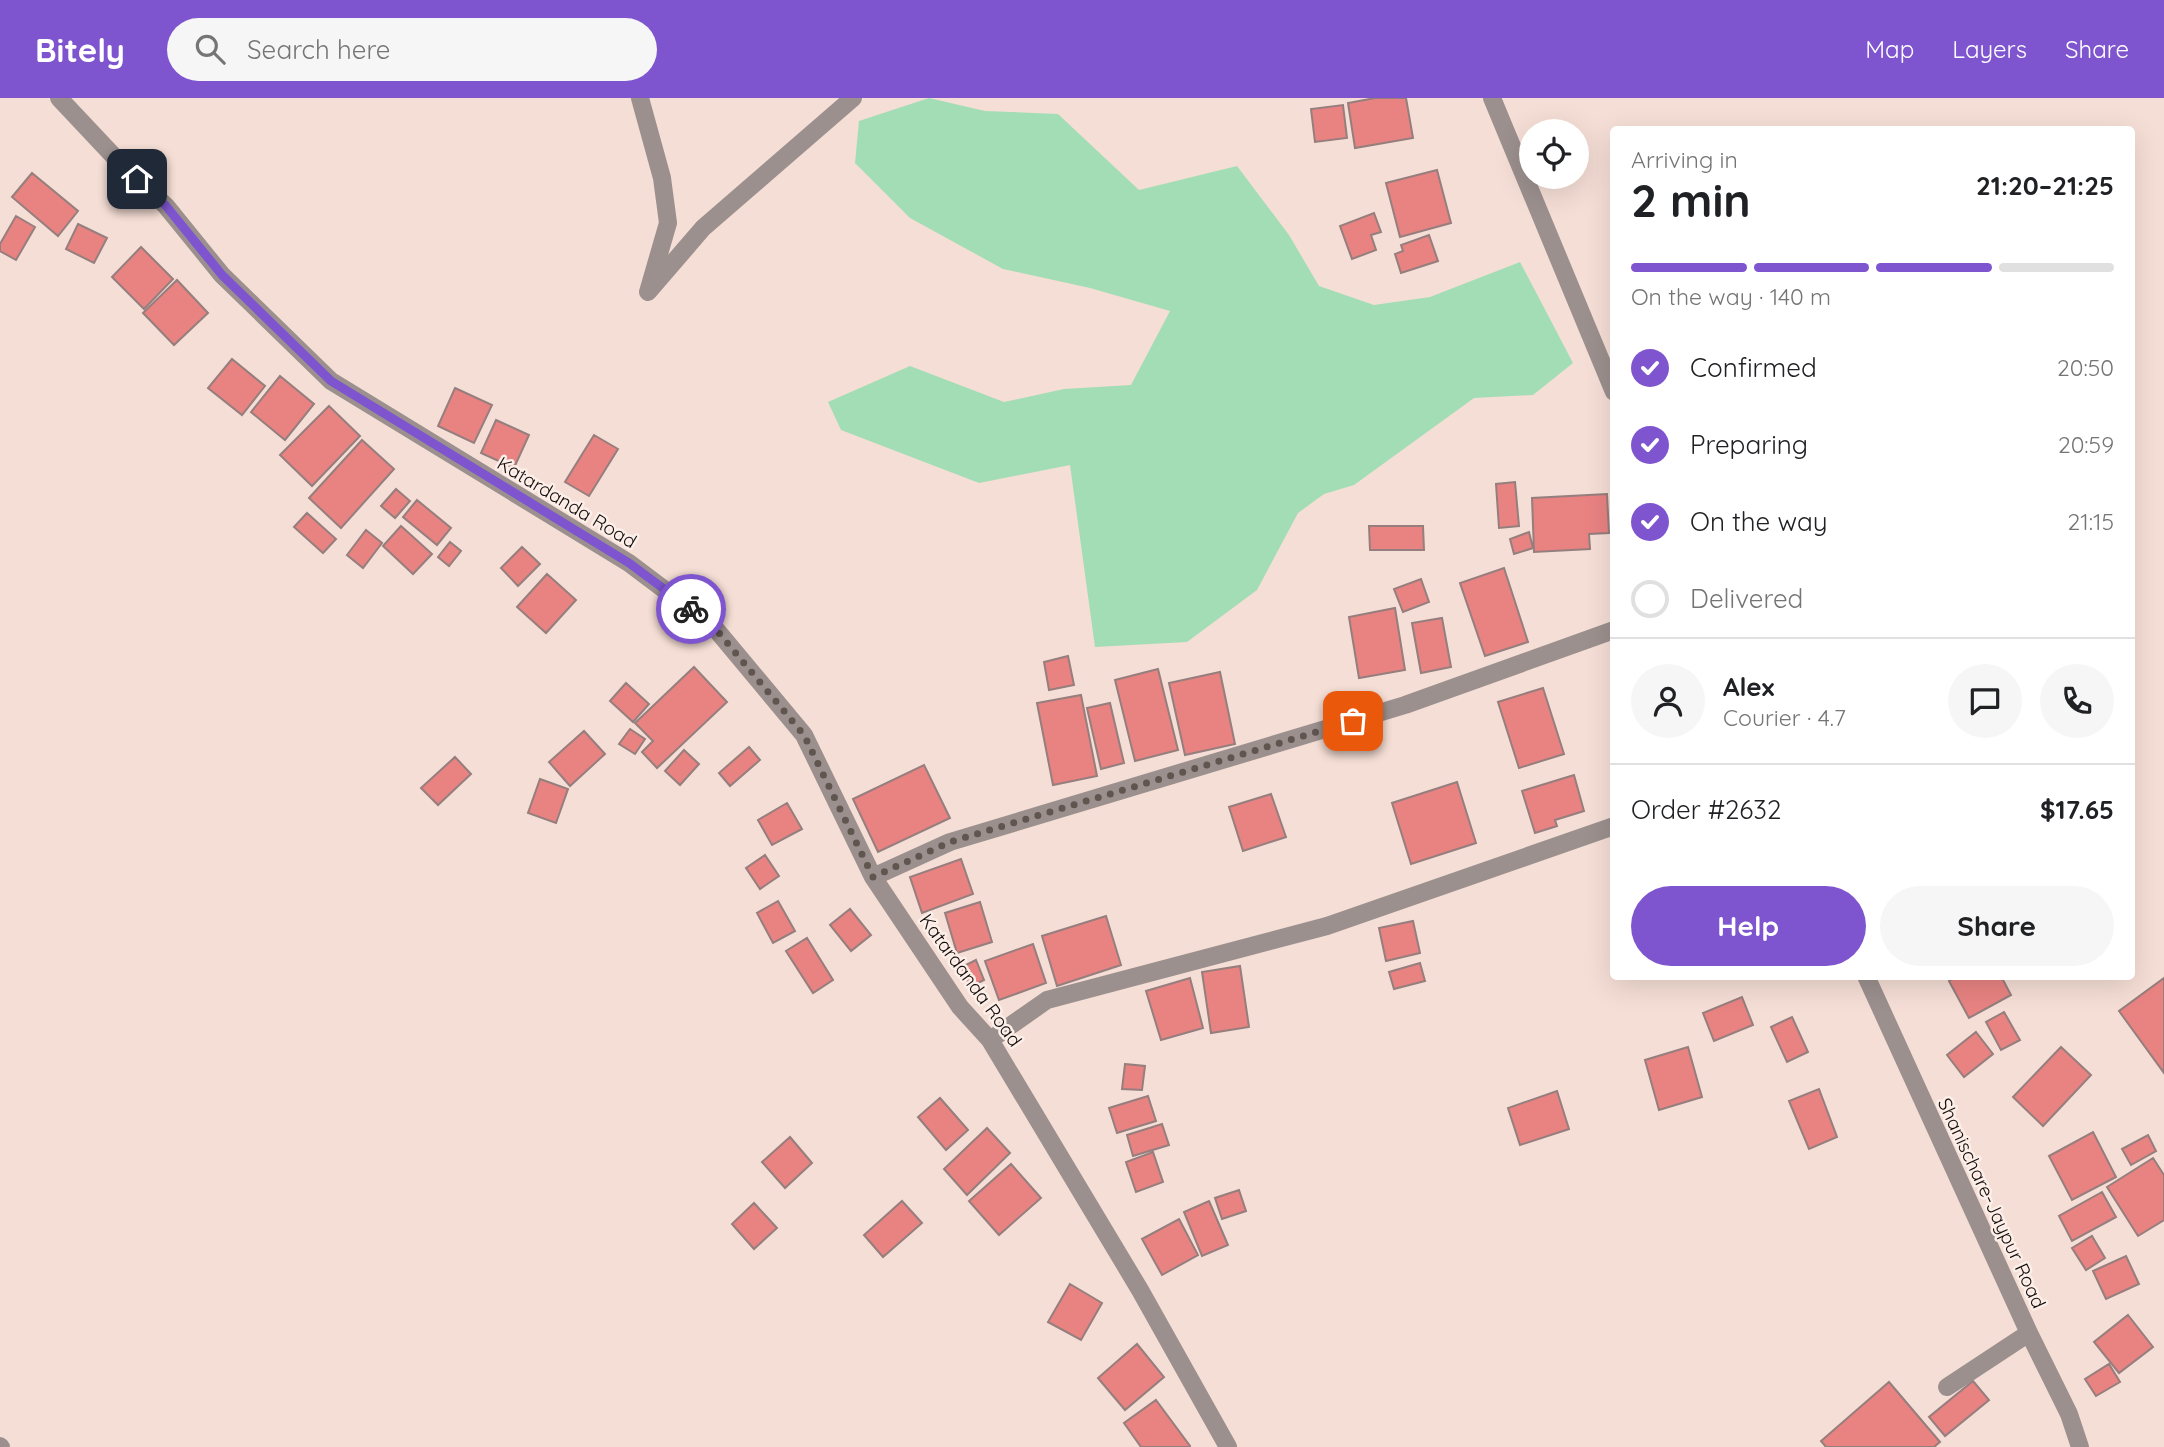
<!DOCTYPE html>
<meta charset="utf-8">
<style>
:root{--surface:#fff;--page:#f6f6f6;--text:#202124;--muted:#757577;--line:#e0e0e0;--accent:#7e55cf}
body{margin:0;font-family:Quicksand,sans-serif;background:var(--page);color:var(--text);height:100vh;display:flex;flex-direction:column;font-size:26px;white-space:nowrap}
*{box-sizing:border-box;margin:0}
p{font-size:23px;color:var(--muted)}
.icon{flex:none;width:38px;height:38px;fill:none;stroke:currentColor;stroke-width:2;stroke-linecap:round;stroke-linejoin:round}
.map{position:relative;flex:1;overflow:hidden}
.drawer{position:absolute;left:1610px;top:28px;width:525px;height:854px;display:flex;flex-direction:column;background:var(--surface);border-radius:7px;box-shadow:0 7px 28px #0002}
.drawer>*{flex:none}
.tools{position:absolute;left:1519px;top:21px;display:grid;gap:14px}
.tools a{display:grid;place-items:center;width:70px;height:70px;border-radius:50%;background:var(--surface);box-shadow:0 7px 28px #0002;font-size:35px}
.pin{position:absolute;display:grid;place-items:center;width:60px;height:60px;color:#fff;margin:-30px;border-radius:14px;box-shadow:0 4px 10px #0006}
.courier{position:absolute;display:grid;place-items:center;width:70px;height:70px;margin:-35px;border:5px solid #7e55cf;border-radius:50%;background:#fff;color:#222;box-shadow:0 2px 9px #0007}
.headline em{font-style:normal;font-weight:700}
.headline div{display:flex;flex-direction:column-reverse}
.headline{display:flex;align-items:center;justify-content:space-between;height:119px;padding:0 21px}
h1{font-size:46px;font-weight:700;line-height:52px}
.bar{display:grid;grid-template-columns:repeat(4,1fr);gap:10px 7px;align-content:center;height:84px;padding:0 21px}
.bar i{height:9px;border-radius:5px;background:var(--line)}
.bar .on{background:var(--accent)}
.bar p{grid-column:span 4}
.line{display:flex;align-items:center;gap:18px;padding:0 21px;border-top:2px solid var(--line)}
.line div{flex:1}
.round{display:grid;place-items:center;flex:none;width:74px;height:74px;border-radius:37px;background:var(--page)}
ol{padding:0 21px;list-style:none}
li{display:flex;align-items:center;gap:21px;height:77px}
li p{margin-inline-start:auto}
li .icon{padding:7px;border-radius:50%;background:var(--accent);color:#fff;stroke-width:4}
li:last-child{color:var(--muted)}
li i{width:38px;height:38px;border:4px solid var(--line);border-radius:50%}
.action{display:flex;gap:14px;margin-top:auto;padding:14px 21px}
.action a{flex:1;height:80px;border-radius:42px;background:var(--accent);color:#fff;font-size:28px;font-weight:700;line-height:80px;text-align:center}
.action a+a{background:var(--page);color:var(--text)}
header{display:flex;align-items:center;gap:42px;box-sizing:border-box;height:98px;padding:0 35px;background:var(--accent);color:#fff}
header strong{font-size:33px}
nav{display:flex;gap:38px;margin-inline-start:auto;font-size:24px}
.search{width:490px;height:63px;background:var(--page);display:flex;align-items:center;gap:18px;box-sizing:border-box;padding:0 24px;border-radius:38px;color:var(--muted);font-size:26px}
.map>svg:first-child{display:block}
.green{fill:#a3ddb5}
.building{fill:#e88382;stroke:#957e7d;stroke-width:2}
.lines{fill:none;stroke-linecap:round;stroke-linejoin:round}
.minor{stroke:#9b908e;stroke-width:18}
.done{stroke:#615550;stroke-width:7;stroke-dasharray:0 12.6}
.route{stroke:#7e55cf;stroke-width:9}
.labels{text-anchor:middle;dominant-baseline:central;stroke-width:5;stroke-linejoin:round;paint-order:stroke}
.street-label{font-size:19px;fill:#120b08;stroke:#fceee8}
</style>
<header>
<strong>Bitely</strong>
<div class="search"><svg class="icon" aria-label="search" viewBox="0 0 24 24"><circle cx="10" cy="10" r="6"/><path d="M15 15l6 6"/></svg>Search here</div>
<nav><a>Map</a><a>Layers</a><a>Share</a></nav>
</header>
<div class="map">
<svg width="2164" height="1349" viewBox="0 0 2164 1349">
<rect width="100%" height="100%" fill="#f5ded5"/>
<path class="green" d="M929,0L985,13L1058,16L1139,92L1237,68L1289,137L1319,188L1374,207L1430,199L1520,164L1573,265L1533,297L1474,300L1354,387L1324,396L1298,415L1257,492L1187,544L1095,549L1070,367L979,385L841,332L828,304L910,268L1004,304L1064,291L1131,287L1170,213L1090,190L1003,171L910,120L855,65L859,23Z"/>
<path class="building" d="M1375,0H1406L1413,40L1355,50L1348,5Z
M1343,7L1347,40L1315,44L1311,11Z
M1437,72L1451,125L1400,139L1386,85Z
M32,75L78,113L58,138L12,99Z
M1374,115L1381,134L1371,137L1376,152L1352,161L1340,128Z
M16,118L35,129L16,162L0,153V146Z
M78,126L107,140L94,165L66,151Z
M1429,137L1438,163L1401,175L1395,156L1403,153L1401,147Z
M141,149L173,181L144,211L112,179Z
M177,182L208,215L174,247L143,215Z
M232,261L265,288L242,317L208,290Z
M280,278L314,306L285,342L251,314Z
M455,290L492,307L474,345L438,328Z
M329,308L360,338L312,388L280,357Z
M496,322L529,337L514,370L481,355Z
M594,337L618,351L589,398L565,384Z
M362,342L394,371L341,430L309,400Z
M1515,384L1519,428L1499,430L1496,386Z
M396,391L410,403L395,420L381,408Z
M1607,396L1609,435L1589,436L1590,451L1534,454L1532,400Z
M417,402L451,430L437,447L403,419Z
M307,415L336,441L323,455L294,429Z
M401,428L432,456L413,476L383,448Z
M1369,428H1423L1424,452H1370Z
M366,432L382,445L363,470L347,457Z
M1529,434L1533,450L1514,456L1510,441Z
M450,444L461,453L449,468L438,459Z
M522,449L540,466L518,488L501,470Z
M1504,470L1528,544L1485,558L1460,485Z
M547,476L576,502L546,535L517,509Z
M1421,481L1429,504L1403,514L1394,491Z
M1395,510L1405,572L1359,580L1349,519Z
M1442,520L1451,569L1421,575L1412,525Z
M1068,558L1074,587L1049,592L1044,564Z
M694,569L727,604L657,670L642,654L653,643L635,625Z
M1158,571L1178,652L1135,663L1115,582Z
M1220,574L1235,646L1185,657L1169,585Z
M626,585L649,606L633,624L610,603Z
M1543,590L1564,656L1519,670L1498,604Z
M1081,597L1097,678L1053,687L1037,605Z
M1110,605L1124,665L1101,671L1087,610Z
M630,631L645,641L635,656L619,646Z
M584,633L605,656L570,688L549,664Z
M749,649L760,662L730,688L719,675Z
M684,652L699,666L680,687L665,673Z
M455,659L471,676L438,707L421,690Z
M924,667L950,720L878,754L853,701Z
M1574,677L1584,713L1555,722L1557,728L1535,735L1522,693Z
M540,681L568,691L556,725L528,715Z
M1457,684L1476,745L1411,766L1392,705Z
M1271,696L1286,739L1243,753L1229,709Z
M787,705L802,731L772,747L758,722Z
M765,757L779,778L760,791L746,770Z
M961,761L973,796L922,815L910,779Z
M778,803L795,833L773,845L757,815Z
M980,804L992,844L957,855L945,815Z
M850,811L871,837L851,853L830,827Z
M1106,818L1121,867L1057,888L1042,838Z
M1413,823L1420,855L1386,863L1379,830Z
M807,840L833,882L813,895L786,853Z
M1033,846L1046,885L999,902L985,863Z
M976,862L984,882L970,889L962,869Z
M1420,865L1425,883L1394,891L1389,874Z
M1240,868L1249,929L1211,935L1202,874Z
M1957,878H2001L2011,897L1969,920L1949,883Z
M1190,880L1203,930L1161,942L1146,893Z
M2164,880V975L2119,913Z
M1742,899L1753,927L1714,943L1703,915Z
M2004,914L2020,942L2001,952L1986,924Z
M1792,919L1808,954L1787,964L1771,929Z
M1976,934L1993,956L1964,979L1947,957Z
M1688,949L1702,999L1659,1012L1645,962Z
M2061,949L2091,977L2043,1028L2013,999Z
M1125,966L1145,968L1142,992L1122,991Z
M1819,991L1837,1039L1809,1051L1789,1003Z
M1557,993L1569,1031L1520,1047L1508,1010Z
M1148,998L1156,1023L1117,1035L1109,1010Z
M940,1000L968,1032L946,1052L918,1019Z
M1162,1026L1169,1047L1133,1058L1127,1037Z
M987,1030L1010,1055L967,1097L944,1071Z
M2093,1034L2116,1079L2072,1102L2049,1058Z
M2148,1037L2156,1053L2131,1067L2122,1051Z
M790,1039L812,1065L785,1090L762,1064Z
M1153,1054L1163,1084L1136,1094L1126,1064Z
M2153,1060L2164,1077V1122L2138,1138L2107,1089Z
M1011,1066L1041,1100L999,1137L969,1103Z
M1239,1092L1246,1113L1222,1121L1215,1100Z
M2102,1094L2116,1119L2072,1143L2059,1118Z
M902,1103L922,1125L883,1159L864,1137Z
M1209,1103L1228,1147L1202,1158L1184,1114Z
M754,1105L777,1130L754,1151L732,1126Z
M1179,1121L1198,1157L1162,1177L1142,1141Z
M2092,1138L2105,1160L2086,1172L2072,1150Z
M2126,1158L2139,1186L2106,1201L2093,1173Z
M1070,1186L1102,1205L1081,1242L1048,1224Z
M2128,1217L2153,1249L2119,1275L2094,1244Z
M1137,1246L1164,1279L1125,1312L1098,1280Z
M2109,1266L2120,1284L2096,1298L2085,1281Z
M1973,1283L1989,1302L1945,1338L1929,1319Z
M1889,1284L1940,1344L1934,1349H1826L1821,1343Z
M1156,1302L1190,1348L1189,1349H1141L1124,1325Z"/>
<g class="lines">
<path class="minor" d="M59,0L123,68L166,108L222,177L331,283L629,465L714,529L804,637L873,779L960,909L990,942L1140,1192L1228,1349
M640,0L662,80L668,125L648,194L703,130L853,0
M1492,0L1614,294
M873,779L950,744L1405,607L1614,532
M1866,878L2029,1235L2069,1316L2080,1349
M990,942L1047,902L1327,828L1614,728
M1947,1289L2029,1235
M0,1348L1,1349"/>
</g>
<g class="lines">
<path class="done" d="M691,511L714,529L804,637L873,779L950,744L1353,623"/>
<path class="route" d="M137,81L166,108L222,177L331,283L629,465L691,511"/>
</g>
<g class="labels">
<g class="street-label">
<text transform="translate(567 404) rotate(31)">Katardanda Road</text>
<text transform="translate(971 882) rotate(54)">Katardanda Road</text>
<text transform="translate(1992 1105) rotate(65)">Shanischare-Jaypur Road</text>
</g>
</g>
</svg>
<div class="tools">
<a><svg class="icon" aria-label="locate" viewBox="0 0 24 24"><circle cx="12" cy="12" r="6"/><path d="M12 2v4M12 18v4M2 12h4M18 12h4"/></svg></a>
</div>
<div class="pin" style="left:1353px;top:623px;background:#ea580c"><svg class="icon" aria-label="bag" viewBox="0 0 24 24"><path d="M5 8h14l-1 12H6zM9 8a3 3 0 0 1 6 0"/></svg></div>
<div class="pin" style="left:137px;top:81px;background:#1f2937"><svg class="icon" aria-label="home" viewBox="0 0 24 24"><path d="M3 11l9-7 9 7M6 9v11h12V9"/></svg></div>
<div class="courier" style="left:691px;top:511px"><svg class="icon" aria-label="bike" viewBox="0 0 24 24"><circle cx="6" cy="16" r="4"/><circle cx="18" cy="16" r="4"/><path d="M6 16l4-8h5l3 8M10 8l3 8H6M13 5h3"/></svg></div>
<section class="drawer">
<div class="headline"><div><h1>2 min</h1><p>Arriving in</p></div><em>21:20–21:25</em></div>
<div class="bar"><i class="on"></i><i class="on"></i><i class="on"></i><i></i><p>On the way · 140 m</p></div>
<ol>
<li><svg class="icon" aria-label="check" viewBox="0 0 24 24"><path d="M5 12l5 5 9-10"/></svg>Confirmed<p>20:50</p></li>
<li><svg class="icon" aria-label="check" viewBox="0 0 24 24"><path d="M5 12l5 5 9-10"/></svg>Preparing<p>20:59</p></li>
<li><svg class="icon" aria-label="check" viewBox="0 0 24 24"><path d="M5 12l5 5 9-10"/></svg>On the way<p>21:15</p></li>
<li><i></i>Delivered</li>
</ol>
<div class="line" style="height:126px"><a class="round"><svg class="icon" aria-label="person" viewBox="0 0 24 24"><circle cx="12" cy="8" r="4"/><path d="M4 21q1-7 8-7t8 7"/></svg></a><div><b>Alex</b><p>Courier · 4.7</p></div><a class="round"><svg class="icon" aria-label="chat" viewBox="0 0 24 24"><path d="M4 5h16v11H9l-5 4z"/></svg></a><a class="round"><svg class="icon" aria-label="phone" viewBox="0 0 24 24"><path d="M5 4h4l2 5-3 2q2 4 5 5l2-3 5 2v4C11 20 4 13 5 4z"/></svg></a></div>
<div class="line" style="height:91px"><div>Order #2632</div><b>$17.65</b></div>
<div class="action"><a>Help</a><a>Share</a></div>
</section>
</div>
